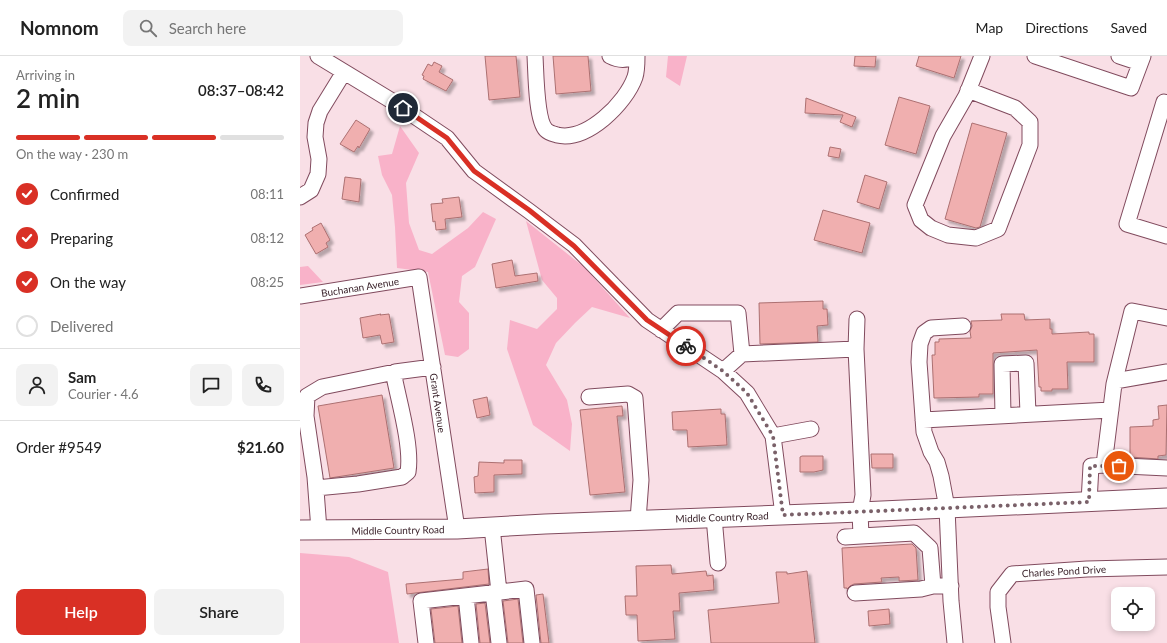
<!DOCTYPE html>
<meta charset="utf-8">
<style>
:root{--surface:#fff;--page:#f2f2f2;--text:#222;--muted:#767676;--line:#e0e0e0;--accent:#d93025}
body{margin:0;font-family:Lato,sans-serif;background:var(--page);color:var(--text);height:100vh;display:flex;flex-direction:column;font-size:15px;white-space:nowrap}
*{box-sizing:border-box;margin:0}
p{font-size:13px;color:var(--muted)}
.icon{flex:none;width:22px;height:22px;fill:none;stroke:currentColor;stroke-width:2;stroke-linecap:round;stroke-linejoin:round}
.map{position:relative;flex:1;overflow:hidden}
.panel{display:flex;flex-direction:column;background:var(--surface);width:300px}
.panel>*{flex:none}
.fabs{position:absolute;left:811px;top:531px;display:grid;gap:8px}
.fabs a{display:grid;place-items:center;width:44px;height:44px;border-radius:8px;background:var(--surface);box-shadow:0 2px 6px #0003;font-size:20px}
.pin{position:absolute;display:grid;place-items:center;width:34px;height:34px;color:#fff;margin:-17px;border:2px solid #fff;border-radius:50%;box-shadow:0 1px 4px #0007}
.courier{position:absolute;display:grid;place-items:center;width:40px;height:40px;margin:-20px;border:3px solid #d93025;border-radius:50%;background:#fff;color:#222;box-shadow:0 1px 5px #0007}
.headline em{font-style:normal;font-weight:600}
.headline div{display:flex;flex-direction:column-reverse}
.headline{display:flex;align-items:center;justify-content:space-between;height:68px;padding:0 16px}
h1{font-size:26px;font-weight:600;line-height:30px}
.bar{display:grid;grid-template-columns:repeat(4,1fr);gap:6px 4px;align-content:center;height:48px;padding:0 16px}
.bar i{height:5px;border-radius:3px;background:var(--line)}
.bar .current{background:var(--accent)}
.bar p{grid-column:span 4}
.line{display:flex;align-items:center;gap:10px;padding:0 16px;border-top:1px solid var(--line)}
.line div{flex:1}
.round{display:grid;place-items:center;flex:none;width:42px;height:42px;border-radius:8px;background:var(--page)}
ol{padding:0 16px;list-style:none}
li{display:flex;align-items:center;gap:12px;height:44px}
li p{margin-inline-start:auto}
li .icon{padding:4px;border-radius:50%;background:var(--accent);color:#fff;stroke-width:4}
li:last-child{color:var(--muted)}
li i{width:22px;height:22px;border:2px solid var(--line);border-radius:50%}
.cta{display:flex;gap:8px;margin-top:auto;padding:8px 16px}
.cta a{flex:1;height:46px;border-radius:8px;background:var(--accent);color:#fff;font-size:16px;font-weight:600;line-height:46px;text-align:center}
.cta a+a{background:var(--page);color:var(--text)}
header{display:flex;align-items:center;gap:24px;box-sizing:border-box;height:56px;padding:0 20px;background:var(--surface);border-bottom:1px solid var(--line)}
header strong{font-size:19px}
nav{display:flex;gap:22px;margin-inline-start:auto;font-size:14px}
.search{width:280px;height:36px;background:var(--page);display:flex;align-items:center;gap:10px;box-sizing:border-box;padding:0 14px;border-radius:8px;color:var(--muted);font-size:15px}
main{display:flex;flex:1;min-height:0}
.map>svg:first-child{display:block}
.green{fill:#f9b2c9}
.building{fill:#f0afaf;stroke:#ac7071;filter:url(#shadow)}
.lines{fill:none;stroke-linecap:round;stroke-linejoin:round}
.minor-casing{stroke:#814b5e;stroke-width:17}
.major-casing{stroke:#814b5e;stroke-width:21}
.minor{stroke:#fff;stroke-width:15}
.major{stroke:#fff;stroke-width:19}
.done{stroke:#7a6169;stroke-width:4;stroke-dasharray:0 7.2}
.route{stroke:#d93025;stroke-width:5}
.labels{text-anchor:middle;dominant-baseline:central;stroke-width:3;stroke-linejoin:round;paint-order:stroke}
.street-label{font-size:10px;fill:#351d25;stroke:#fff}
</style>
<header>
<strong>Nomnom</strong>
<div class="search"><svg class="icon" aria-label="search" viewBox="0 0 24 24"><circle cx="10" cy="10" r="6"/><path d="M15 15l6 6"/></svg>Search here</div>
<nav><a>Map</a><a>Directions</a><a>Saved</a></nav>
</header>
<main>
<section class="panel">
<div class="headline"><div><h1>2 min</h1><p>Arriving in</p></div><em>08:37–08:42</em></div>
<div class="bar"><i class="current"></i><i class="current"></i><i class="current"></i><i></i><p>On the way · 230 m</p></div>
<ol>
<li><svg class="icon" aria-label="check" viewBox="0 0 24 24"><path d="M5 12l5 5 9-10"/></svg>Confirmed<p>08:11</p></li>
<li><svg class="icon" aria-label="check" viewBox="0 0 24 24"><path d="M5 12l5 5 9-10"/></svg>Preparing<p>08:12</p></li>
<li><svg class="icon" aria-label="check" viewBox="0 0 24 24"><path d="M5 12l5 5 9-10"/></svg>On the way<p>08:25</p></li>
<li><i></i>Delivered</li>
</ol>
<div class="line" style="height:72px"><a class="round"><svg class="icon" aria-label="person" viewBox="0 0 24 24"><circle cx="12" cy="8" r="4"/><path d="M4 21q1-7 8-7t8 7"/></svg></a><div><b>Sam</b><p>Courier · 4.6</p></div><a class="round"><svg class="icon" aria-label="chat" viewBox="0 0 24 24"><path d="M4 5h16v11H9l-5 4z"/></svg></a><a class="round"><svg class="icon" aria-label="phone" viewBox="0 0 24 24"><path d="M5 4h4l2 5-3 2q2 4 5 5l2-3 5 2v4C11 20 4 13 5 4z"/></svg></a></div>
<div class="line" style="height:52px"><div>Order #9549</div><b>$21.60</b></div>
<div class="cta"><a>Help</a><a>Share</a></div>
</section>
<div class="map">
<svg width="867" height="587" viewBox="0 0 867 587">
<defs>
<filter id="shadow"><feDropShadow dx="3.5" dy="3.5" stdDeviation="1" flood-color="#0004"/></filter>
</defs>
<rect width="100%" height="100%" fill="#f9dfe6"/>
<path class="green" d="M368,0H387L380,30L366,21Z
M100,70L119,97L106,127L109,167L119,194L132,198L168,172L183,156L196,163L175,211L162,220L159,246L169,257V293L158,301L145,299L128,216L97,212L95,171L92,139L82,119L78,100L92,98Z
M226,165L284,211L330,262L292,251L275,267L256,287L246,309L267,344L272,368L270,395L233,369L207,293L210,264L237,273L257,253V242L242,224Z
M8,210L23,226L0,229V211Z
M0,497L49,501L88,516L99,587H0Z"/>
<path class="building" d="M185,0H216L220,41L189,44Z
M253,0H288L291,35L256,38Z
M555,0H576L575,11L554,10Z
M619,0H661L654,22L616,10Z
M134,6L142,10L139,16L153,24L146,35L123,23L124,20L122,19L128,8L132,10Z
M599,41L630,50L616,98L585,89Z
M506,42L556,61L552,71L540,66L543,59L505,57Z
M56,64L70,73L59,92L58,90L54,96L40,88Z
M672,67L707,77L680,171L676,172L645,163Z
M530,91L541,93L539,102L528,100Z
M565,119L587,126L579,153L557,146Z
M45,121L61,123L59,146L42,143Z
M159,141L162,161L145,163L146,173L136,174L135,165L133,166L131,148L143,147L142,143Z
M523,154L570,167L562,197L514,184Z
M21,167L30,184L26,187L28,191L16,198L5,179L13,174L12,172Z
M212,204L215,220L237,217L238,225L196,232L192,208Z
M523,245V253H527L528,269L517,270L518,286L460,288L459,247Z
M81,258L80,259L89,258L94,286L82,288L80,279L63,282L60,262Z
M701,258H724L725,264L750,263V273H752V278L789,276V278H794V306H767L768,333H752V335H741V331H739L737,294L693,297V338H679V341L634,342L632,299H635V286H639V283L671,282L670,275L672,270L671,265L702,264Z
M82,339L94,412L30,422L18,350Z
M187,341L190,359L177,362L173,344Z
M867,349L866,399L858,400V403L830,401V371L853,370V364L859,363L858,350Z
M322,350L323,360H317L325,436L290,439L280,354Z
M421,353V358H425L427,389L388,391L387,374H373L372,356Z
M571,398H593V412H572Z
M502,400H523V414L514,416H500V401Z
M204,404H222V418L194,419V436L175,437L174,421L178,420L179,406L204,407Z
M612,488L616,492L618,524L599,525V521L581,522L582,526L554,528L550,530L547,533V532H544L542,492Z
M371,509L372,518L406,515L407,520L413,519L414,534L379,537L380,555H373L375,583L338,585L337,559H326L325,540H337L336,510Z
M188,513L189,528L107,538L106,528L163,523V516Z
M507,515L515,587H411L408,554L479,547L476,516H487V518Z
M243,538L249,587H241L236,539Z
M218,543L223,587H208L203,545Z
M185,547L190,587H180L176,548Z
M158,550L162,587H135L131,553Z
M589,553L590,568L569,570L568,555Z"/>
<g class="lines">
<g class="minor-casing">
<path id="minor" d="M18,0L92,45L147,82L174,115L229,155L274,189L347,264L423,315L447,337L473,380L483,459
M235,0C236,16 236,64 246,74C249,77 254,78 257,79C287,86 326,47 335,21C337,15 337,7 337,0
M310,0C318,4 326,5 334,0
M735,0L831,32L843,0
M819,0L840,7
M668,34L715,52L730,66V89L698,173L676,182L648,179L631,172L621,164L615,149L643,80L666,40L682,0
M867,47L864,46L827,168L867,180
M0,141L11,134L18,118L19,103L15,81L16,67L20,55L44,16
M0,240L119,221L157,473
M557,263L556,293L563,439L560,456L561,480L614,477L630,492L633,530H651
M361,274L378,257H438L442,298
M423,315L442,298L556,293
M815,325L867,316
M289,341L328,338L335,342L341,424L338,464
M703,360L702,308L726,307L728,358
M623,364L811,354
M473,380L511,373
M804,409L867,412
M16,432L58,428L102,421L108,416C112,392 100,349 95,325V316
M789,446L791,410L804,409L814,328L832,255L867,262
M414,461L418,507
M192,471L199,536
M19,474L15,421L6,360L7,340L22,331L95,316L133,311
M545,481L561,480
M193,536L199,587
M555,537L621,533L633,530
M166,540L171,587
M126,587L121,545L226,533L232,587
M655,587L651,545L647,452L641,420L637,406L631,396L624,376L619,306L620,288L624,277L631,272L663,270
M703,587L698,551V536L712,518L787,513L867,511"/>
</g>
<g class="major-casing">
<path id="major" d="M0,474L157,473L245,468L560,456L867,442"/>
</g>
<use href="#minor" class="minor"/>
<use href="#major" class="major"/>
</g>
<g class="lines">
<path class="done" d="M386,290L423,315L447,337L473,380L483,459L789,446L790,410H819"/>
<path class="route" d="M103,52L147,82L174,115L229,154L274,190L347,264L386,290"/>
</g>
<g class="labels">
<g class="street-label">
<text transform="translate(60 231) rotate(-9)">Buchanan Avenue</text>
<text transform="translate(138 347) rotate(82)">Grant Avenue</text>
<text transform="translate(422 461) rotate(-2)">Middle Country Road</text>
<text transform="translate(98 474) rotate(-1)">Middle Country Road</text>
<text transform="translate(764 515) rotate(-3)">Charles Pond Drive</text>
</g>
</g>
</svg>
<div class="fabs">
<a><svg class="icon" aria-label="locate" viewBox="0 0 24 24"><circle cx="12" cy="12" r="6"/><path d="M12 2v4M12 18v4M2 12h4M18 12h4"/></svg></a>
</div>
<div class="pin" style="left:819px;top:410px;background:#ea580c"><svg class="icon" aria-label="bag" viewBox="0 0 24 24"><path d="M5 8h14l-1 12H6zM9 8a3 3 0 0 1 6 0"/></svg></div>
<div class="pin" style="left:103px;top:52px;background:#1f2937"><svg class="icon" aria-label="home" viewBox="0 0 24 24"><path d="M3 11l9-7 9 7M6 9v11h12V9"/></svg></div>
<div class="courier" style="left:386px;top:290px"><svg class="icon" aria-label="bike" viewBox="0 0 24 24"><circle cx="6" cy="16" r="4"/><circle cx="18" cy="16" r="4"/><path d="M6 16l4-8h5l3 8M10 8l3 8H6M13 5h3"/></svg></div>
</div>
</main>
